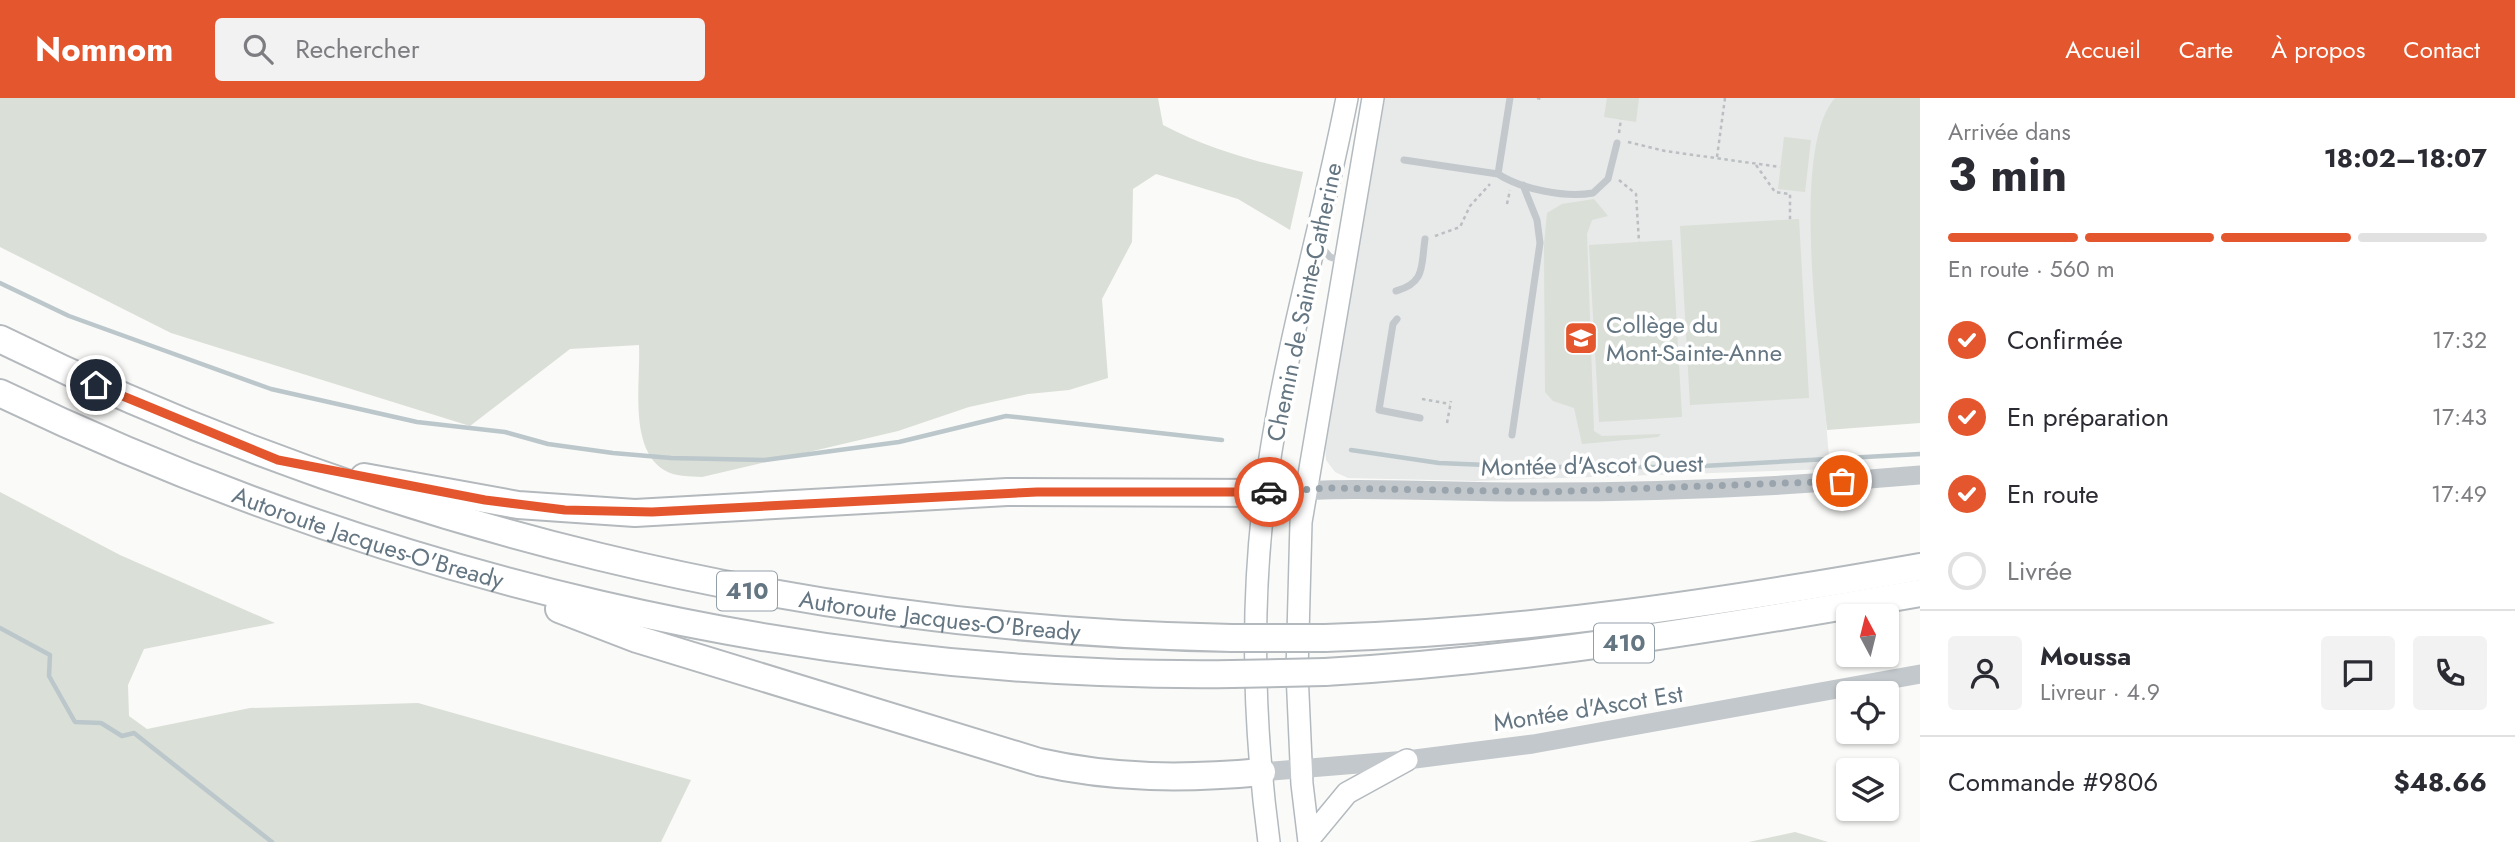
<!DOCTYPE html>
<html lang="fr">
<meta charset="utf-8">
<style>
:root{--surface:#fff;--page:#f2f2f3;--text:#2b2b33;--muted:#7c7c81;--line:#e1e1e2;--accent:#e4572e}
body{margin:0;font-family:Jost,sans-serif;background:var(--page);color:var(--text);height:100vh;display:flex;flex-direction:column;font-size:26px;white-space:nowrap}
*{box-sizing:border-box;margin:0}
p{font-size:23px;color:var(--muted)}
.icon{flex:none;width:38px;height:38px;fill:none;stroke:currentColor;stroke-width:2;stroke-linecap:round;stroke-linejoin:round}
.map{position:relative;flex:1;overflow:hidden}
.sheet{display:flex;flex-direction:column;background:var(--surface);width:595px}
.sheet>*{flex:none}
.needle{width:46px;rotate:353deg}
.buttons{position:absolute;left:1836px;top:506px;display:grid;gap:14px}
.buttons a{display:grid;place-items:center;width:63px;height:63px;border-radius:7px;background:var(--surface);box-shadow:0 2px 5px #0004;font-size:35px}
.pin{position:absolute;display:grid;place-items:center;width:60px;height:60px;color:#fff;margin:-30px;border:4px solid #fff;border-radius:50%;box-shadow:0 2px 7px #0007}
.courier{position:absolute;display:grid;place-items:center;width:70px;height:70px;margin:-35px;border:5px solid #e4572e;border-radius:50%;background:#fff;color:#222;box-shadow:0 2px 9px #0007}
.headline em{font-style:normal;font-weight:700}
.headline div{display:flex;flex-direction:column-reverse}
.headline{display:flex;align-items:center;justify-content:space-between;height:119px;padding:0 28px}
h1{font-size:46px;font-weight:700;line-height:52px}
.bar{display:grid;grid-template-columns:repeat(4,1fr);gap:10px 7px;align-content:center;height:84px;padding:0 28px}
.bar i{height:9px;border-radius:5px;background:var(--line)}
.bar .on{background:var(--accent)}
.bar p{grid-column:span 4}
.line{display:flex;align-items:center;gap:18px;padding:0 28px;border-top:2px solid var(--line)}
.line div{flex:1}
.round{display:grid;place-items:center;flex:none;width:74px;height:74px;border-radius:7px;background:var(--page)}
ol{padding:0 28px;list-style:none}
li{display:flex;align-items:center;gap:21px;height:77px}
li p{margin-inline-start:auto}
li .icon{padding:7px;border-radius:50%;background:var(--accent);color:#fff;stroke-width:4}
li:last-child{color:var(--muted)}
li i{width:38px;height:38px;border:4px solid var(--line);border-radius:50%}
header{display:flex;align-items:center;gap:42px;box-sizing:border-box;height:98px;padding:0 35px;background:var(--accent);color:#fff}
header strong{font-size:33px}
nav{display:flex;gap:38px;margin-inline-start:auto;font-size:24px}
.search{width:490px;height:63px;background:var(--page);display:flex;align-items:center;gap:18px;box-sizing:border-box;padding:0 24px;border-radius:7px;color:var(--muted);font-size:26px}
main{display:flex;flex:1;min-height:0}
.map>svg:first-child{display:block}
.built{fill:#e8e9e9}
.green{fill:#dadfd7}
.lines{fill:none;stroke-linecap:round;stroke-linejoin:round}
.stream{stroke:#bbc7cb;stroke-width:4.5}
.secondary-casing{stroke:#b3babf;stroke-width:24}
.motorway-casing{stroke:#b4b9bd;stroke-width:30}
.path{stroke:#bbbfc2;stroke-width:2.5;stroke-dasharray:3.5 3.5;stroke-linecap:butt}
.service{stroke:#c3c8cc;stroke-width:7}
.tertiary{stroke:#c3c8cc;stroke-width:19}
.secondary{stroke:#fff;stroke-width:21}
.motorway{stroke:#fff;stroke-width:26}
.motorway-bridge-casing{stroke:#b4b9bd;stroke-width:30;stroke-linecap:butt}
.motorway-bridge{stroke:#fff;stroke-width:26}
.done{stroke:#99a4ac;stroke-width:7;stroke-dasharray:0 12.6}
.route{stroke:#e4572e;stroke-width:9}
.labels{text-anchor:middle;dominant-baseline:central;stroke-width:7;stroke-linejoin:round;paint-order:stroke}
.shield{fill:#fff;stroke:#939fa8;stroke-width:2}
.shield-label{font-size:23px;font-weight:bold;fill:#657683}
.street-label{font-size:24px;fill:#657683;stroke:#fff}
.poi-label{font-size:24px;fill:#657683;stroke:#fff;text-anchor:start}
</style>
<header>
<strong>Nomnom</strong>
<div class="search"><svg class="icon" aria-label="search" viewBox="0 0 24 24"><circle cx="10" cy="10" r="6"/><path d="M15 15l6 6"/></svg>Rechercher</div>
<nav><a>Accueil</a><a>Carte</a><a>À propos</a><a>Contact</a></nav>
</header>
<main>
<div class="map">
<svg width="1920" height="744" viewBox="0 0 1920 744">
<rect width="100%" height="100%" fill="#fafaf8"/>
<path class="built" d="M1385,0H1837L1813,169L1830,371L1476,383L1348,380L1335,374L1326,362L1325,348Z"/>
<path class="green" d="M0,0H1158L1163,27C1209,51 1253,63 1303,74L1290,132L1238,101L1156,76L1133,91L1132,144L1102,201L1108,280L1069,292L1028,296L969,309L898,333L702,379C690,378 675,379 664,372C628,350 641,282 639,247L570,251L470,328L171,235L0,149Z
M1607,0H1639L1636,24L1604,19Z
M1835,0H1920V325L1827,332C1821,261 1789,51 1835,0Z
M1784,39L1811,42L1805,94L1778,91Z
M1594,101L1608,118L1592,122L1587,136L1594,333L1602,338L1661,336L1658,339L1582,346L1574,310L1553,303L1545,294L1544,147L1547,115L1562,106Z
M1799,121L1809,300L1690,307L1680,128Z
M1672,142L1682,319L1599,324L1589,147Z
M0,394L120,457L275,525L144,551L128,587L129,618L147,631L250,610L418,605L691,682L661,744H0Z
M1795,734L1828,744H1749Z"/>
<g class="lines">
<path class="stream" d="M0,185L69,218L271,291L417,324L505,334L548,346L613,355L671,360L765,362L899,344L1006,318L1222,342
M1351,352L1439,365L1487,367
M1529,369H1685L1920,356
M0,530L50,557L49,578L75,624L101,625L122,638L134,635L272,744"/>
<g class="secondary-casing">
<path id="secondary" d="M1309,741L1347,695L1407,662
M1269,744C1252,616 1250,480 1271,353C1290,234 1324,118 1347,0
M1309,744L1302,686L1297,574L1301,424L1373,0"/>
</g>
<g class="motorway-casing">
<g id="motorway">
<path id="s1" d="M0,241C385,431 803,532 1232,540"/>
<path id="s2" d="M0,295C383,479 806,581 1232,576"/>
<path d="M364,379L518,407L635,415L1007,394L1266,395"/>
<path d="M559,511L637,541L1039,664C1114,681 1186,681 1262,674"/>
<path d="M1325,540C1526,534 1722,504 1920,469"/>
<path d="M1325,574C1528,562 1720,530 1920,495"/>
</g>
</g>
<path class="path" d="M1537,0L1542,1
M1619,35L1621,21
M1628,44L1665,53L1780,69
M1717,59L1725,0
M1756,67L1775,94L1790,96V122
M1619,82L1636,96L1639,144
M1507,106L1510,92
M1435,138L1460,129L1470,108L1490,86
M1422,301L1450,306
M1447,325L1451,303"/>
<path class="service" d="M1404,62L1498,76L1510,0
M1498,76C1521,91 1565,100 1593,95L1608,81L1617,45
M1319,146L1330,159L1342,163
M1396,193C1426,185 1421,167 1425,141
M1397,221L1393,226L1379,312L1420,320
M1512,337L1540,145L1537,122L1523,87"/>
<path class="tertiary" d="M1266,395C1357,387 1450,395 1542,394C1668,394 1795,388 1920,377
M1262,674L1407,662L1533,646L1920,576"/>
<use href="#secondary" class="secondary"/>
<use href="#motorway" class="motorway"/>
<g class="motorway-bridge-casing">
<path id="motorway-bridge" d="M1232,540H1325
M1232,576L1325,574"/>
</g>
<use href="#motorway-bridge" class="motorway-bridge"/>
</g>
<g class="lines">
<path class="done" d="M1269,394L1328,390L1545,394L1842,383"/>
<path class="route" d="M96,287L278,362L485,402L565,412L652,414L1037,394H1269"/>
</g>
<defs>
<g id="school-square" transform="scale(1.75)"><rect x="-9" y="-9" width="18" height="18" rx="4" fill="#e4572e" stroke="#fff"/><path d="M0-5L7-2L0 1L-7-2ZM-4 1L0 2.5L4 1V4Q0 6-4 4Z" fill="#fff"/></g>
</defs>
<g fill-rule="evenodd">
<use href="#school-square" x="1581" y="240"/>
</g>
<g class="labels">
<g class="shield">
<rect x="717" y="473.5" width="60" height="39" rx="5"/>
<rect x="1594" y="525.5" width="60" height="39" rx="5"/>
</g>
<g class="shield-label">
<text x="747" y="493">410</text>
<text x="1624" y="545">410</text>
</g>
<g class="street-label">
<text transform="translate(1304 204) rotate(-78)">Chemin de Sainte-Catherine</text>
<text transform="translate(1592 367) rotate(-1)">Montée d'Ascot Ouest</text>
<text stroke="none"><textPath href="#s2" startOffset="396">Autoroute Jacques-O'Bready</textPath></text>
<text stroke="none"><textPath href="#s1" startOffset="985">Autoroute Jacques-O'Bready</textPath></text>
<text transform="translate(1588 610) rotate(-9)">Montée d'Ascot Est</text>
</g>
<g class="poi-label">
<text x="1606" y="226">Collège du<tspan x="1606" dy="28">Mont-Sainte-Anne</tspan></text>
</g>
</g>
</svg>
<div class="buttons">
<a><svg class="needle" viewBox="-14 -14 28 28"><path d="M0-13l5 13h-10z" fill="#e53935"/><path d="M0 13l5-13h-10z" fill="#7c7c81"/></svg></a>
<a><svg class="icon" aria-label="locate" viewBox="0 0 24 24"><circle cx="12" cy="12" r="6"/><path d="M12 2v4M12 18v4M2 12h4M18 12h4"/></svg></a>
<a><svg class="icon" aria-label="layers" viewBox="0 0 24 24"><path d="M12 4l9 5-9 5-9-5zM3 14l9 5 9-5"/></svg></a>
</div>
<div class="pin" style="left:1842px;top:383px;background:#ea580c"><svg class="icon" aria-label="bag" viewBox="0 0 24 24"><path d="M5 8h14l-1 12H6zM9 8a3 3 0 0 1 6 0"/></svg></div>
<div class="pin" style="left:96px;top:287px;background:#1f2937"><svg class="icon" aria-label="home" viewBox="0 0 24 24"><path d="M3 11l9-7 9 7M6 9v11h12V9"/></svg></div>
<div class="courier" style="left:1269px;top:394px"><svg class="icon" aria-label="car" viewBox="0 0 24 24"><path d="M5 17H2v-5l4-1 3-4h7l3 4 3 1v5h-3M9 17h6M6 11h13"/><circle cx="7" cy="17" r="2"/><circle cx="17" cy="17" r="2"/></svg></div>
</div>
<section class="sheet">
<div class="headline"><div><h1>3 min</h1><p>Arrivée dans</p></div><em>18:02–18:07</em></div>
<div class="bar"><i class="on"></i><i class="on"></i><i class="on"></i><i></i><p>En route · 560 m</p></div>
<ol>
<li><svg class="icon" aria-label="check" viewBox="0 0 24 24"><path d="M5 12l5 5 9-10"/></svg>Confirmée<p>17:32</p></li>
<li><svg class="icon" aria-label="check" viewBox="0 0 24 24"><path d="M5 12l5 5 9-10"/></svg>En préparation<p>17:43</p></li>
<li><svg class="icon" aria-label="check" viewBox="0 0 24 24"><path d="M5 12l5 5 9-10"/></svg>En route<p>17:49</p></li>
<li><i></i>Livrée</li>
</ol>
<div class="line" style="height:126px"><a class="round"><svg class="icon" aria-label="person" viewBox="0 0 24 24"><circle cx="12" cy="8" r="4"/><path d="M4 21q1-7 8-7t8 7"/></svg></a><div><b>Moussa</b><p>Livreur · 4.9</p></div><a class="round"><svg class="icon" aria-label="chat" viewBox="0 0 24 24"><path d="M4 5h16v11H9l-5 4z"/></svg></a><a class="round"><svg class="icon" aria-label="phone" viewBox="0 0 24 24"><path d="M5 4h4l2 5-3 2q2 4 5 5l2-3 5 2v4C11 20 4 13 5 4z"/></svg></a></div>
<div class="line" style="height:91px"><div>Commande #9806</div><b>$48.66</b></div>
</section>
</main>
